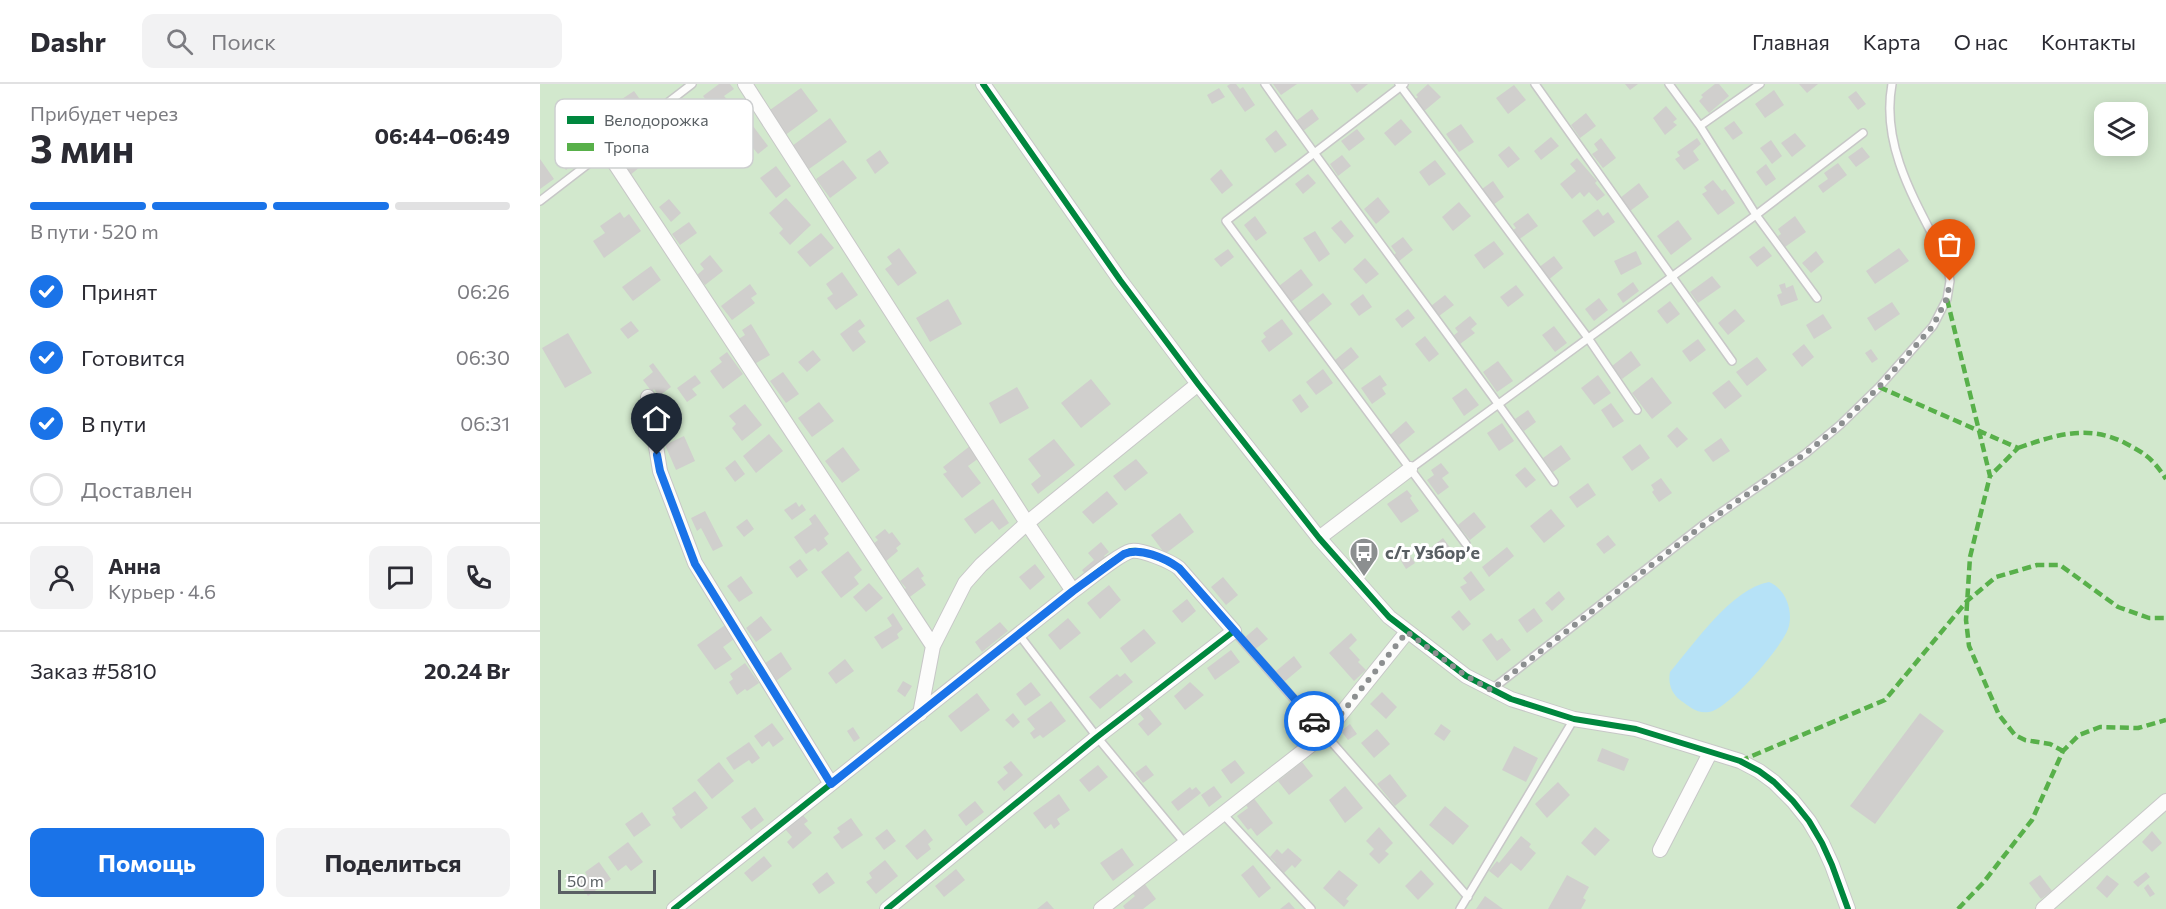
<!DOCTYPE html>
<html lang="ru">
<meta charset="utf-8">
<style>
:root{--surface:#fff;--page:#f2f2f3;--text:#2b2b33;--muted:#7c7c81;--line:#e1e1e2;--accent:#1a73e8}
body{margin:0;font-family:Commissioner,sans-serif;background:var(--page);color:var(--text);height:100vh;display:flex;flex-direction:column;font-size:22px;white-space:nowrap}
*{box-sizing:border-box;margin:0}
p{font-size:20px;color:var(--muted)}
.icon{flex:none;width:33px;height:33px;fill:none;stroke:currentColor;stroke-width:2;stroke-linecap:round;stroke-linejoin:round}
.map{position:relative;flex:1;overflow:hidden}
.sheet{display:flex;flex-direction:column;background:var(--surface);width:540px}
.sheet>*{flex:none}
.buttons{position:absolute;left:1554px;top:18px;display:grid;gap:12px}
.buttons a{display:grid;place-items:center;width:54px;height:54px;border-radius:12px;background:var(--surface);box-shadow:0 3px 15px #0003;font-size:30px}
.scale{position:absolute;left:18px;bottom:15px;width:98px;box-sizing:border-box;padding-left:6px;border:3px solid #595f63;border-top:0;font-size:16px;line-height:21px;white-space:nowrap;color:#595f63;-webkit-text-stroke:4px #fff;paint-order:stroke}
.pin{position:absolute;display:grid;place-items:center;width:51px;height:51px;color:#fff;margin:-62px -26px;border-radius:50% 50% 50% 0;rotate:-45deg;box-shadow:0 0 6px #0007}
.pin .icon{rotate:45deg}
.courier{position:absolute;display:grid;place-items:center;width:60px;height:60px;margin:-30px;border:4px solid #1a73e8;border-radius:50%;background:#fff;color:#222;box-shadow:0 2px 8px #0007}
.summary em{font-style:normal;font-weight:700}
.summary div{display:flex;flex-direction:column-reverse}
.summary{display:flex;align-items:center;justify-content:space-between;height:102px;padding:0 30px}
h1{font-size:39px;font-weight:700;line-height:45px}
.bar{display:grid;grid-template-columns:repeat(4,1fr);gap:9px 6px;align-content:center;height:72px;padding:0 30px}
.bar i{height:8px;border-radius:4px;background:var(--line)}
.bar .selected{background:var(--accent)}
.bar p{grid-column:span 4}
.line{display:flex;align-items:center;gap:15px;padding:0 30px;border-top:2px solid var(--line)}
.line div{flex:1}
.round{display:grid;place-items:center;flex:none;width:63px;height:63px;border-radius:12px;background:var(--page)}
ol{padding:0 30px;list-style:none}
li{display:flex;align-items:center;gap:18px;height:66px}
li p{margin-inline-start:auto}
li .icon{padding:6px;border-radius:50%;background:var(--accent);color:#fff;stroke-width:4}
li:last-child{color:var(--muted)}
li i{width:33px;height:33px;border:3px solid var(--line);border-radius:50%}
.button{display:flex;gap:12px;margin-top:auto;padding:12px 30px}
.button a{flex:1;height:69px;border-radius:12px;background:var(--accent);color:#fff;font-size:24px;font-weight:700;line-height:69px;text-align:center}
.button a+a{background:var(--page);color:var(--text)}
header{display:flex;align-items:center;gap:36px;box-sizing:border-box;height:84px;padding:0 30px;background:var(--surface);border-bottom:2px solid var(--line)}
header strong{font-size:28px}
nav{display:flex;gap:33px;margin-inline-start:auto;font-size:21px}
.search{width:420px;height:54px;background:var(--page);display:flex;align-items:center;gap:15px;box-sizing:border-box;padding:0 21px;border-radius:12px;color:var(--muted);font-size:22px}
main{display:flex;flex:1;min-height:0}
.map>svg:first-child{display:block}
.green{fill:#d2e8cd;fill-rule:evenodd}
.water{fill:#b6e2f7}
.building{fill:#d0cfcd}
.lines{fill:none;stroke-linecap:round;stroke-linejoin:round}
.service-casing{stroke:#c7c7c7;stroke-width:10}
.minor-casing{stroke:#c7c7c7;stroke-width:16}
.service{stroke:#fcfcfb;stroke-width:7}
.minor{stroke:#fcfcfb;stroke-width:14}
.quiet{stroke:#58b04a;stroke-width:4.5;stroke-dasharray:9 4.5;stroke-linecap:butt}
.cycleway-casing{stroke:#fff;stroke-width:10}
.cycleway{stroke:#00873e;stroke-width:6}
.done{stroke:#8c8f90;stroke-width:6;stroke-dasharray:0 10.8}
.route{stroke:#1a73e8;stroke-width:8}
.labels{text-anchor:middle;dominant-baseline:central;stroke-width:6;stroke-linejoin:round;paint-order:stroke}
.poi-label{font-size:18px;font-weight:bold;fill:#595f63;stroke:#fff;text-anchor:start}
.key{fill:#fff;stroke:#cdcfd0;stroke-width:1.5}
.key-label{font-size:16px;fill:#595f63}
</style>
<header>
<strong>Dashr</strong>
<div class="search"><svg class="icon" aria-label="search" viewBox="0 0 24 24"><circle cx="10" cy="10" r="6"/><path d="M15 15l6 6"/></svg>Поиск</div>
<nav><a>Главная</a><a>Карта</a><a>О нас</a><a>Контакты</a></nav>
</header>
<main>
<section class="sheet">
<div class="summary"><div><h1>3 мин</h1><p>Прибудет через</p></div><em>06:44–06:49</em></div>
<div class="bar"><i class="selected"></i><i class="selected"></i><i class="selected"></i><i></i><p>В пути · 520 m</p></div>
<ol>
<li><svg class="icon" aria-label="check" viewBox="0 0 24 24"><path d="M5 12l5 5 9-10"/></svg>Принят<p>06:26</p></li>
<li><svg class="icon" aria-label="check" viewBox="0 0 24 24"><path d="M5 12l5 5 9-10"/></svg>Готовится<p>06:30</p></li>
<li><svg class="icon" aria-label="check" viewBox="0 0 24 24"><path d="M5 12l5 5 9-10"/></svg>В пути<p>06:31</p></li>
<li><i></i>Доставлен</li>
</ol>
<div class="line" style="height:108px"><a class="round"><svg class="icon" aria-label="person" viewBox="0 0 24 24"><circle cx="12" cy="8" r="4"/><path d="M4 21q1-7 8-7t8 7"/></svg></a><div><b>Анна</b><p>Курьер · 4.6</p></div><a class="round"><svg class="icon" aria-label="chat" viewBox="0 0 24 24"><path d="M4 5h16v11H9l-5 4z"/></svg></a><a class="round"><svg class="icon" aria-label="phone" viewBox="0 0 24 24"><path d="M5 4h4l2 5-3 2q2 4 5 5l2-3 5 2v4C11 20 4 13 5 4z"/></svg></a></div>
<div class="line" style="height:78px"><div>Заказ #5810</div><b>20.24 Br</b></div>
<div class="button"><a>Помощь</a><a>Поделиться</a></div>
</section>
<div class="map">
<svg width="1626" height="825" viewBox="0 0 1626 825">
<rect width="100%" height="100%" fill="#eae8e4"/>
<path class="green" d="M0,0H1626V825H0ZM1564,28H1598V62H1564Z"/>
<path class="water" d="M1229,498C1246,505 1254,528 1248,545C1241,564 1189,625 1169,628C1157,630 1150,623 1140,616C1131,609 1128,599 1130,588C1154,560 1192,504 1229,498Z"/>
<path class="building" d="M179,0H190L194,5L184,12L192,21L174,35L165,25L170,21L163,12Z
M690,0H696L700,5L703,3L715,21L705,28L687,2Z
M733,0H757L741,11Z
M810,0H828L817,9Z
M888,0L901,13L883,28L873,17L878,13L876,11Z
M1085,0H1098L1090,6Z
M1175,0H1179L1189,12L1169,29L1159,17L1163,13L1161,11Z
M1259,0H1278L1267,9Z
M974,1L986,16L968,30L956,14Z
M261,4L278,27L244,52L227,28Z
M679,4L685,13L672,20L667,11Z
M1234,6L1244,21L1225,34L1215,20Z
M94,7L104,21L87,33L76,19Z
M1316,7L1326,20L1318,26L1308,13Z
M1126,22L1137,35L1133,38L1137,41L1125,51L1113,34Z
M772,25L779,35L763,47L756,37Z
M1046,29L1056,42L1040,54L1031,41Z
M290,34L307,58L269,85L252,62Z
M861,35L872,48L855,62L844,49Z
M1194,37L1203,49L1193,56L1184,44Z
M210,38L228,62L218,70L213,64L202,72L189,54Z
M921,40L934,58L919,68L906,50Z
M817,45L825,55L809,67L801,57Z
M736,46L747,61L735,69L725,55Z
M1255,49L1266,62L1252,73L1241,59Z
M1011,53L1019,62L1001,76L994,67Z
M1061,54L1076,74L1063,84L1052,70L1058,66L1054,60Z
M1157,54L1161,60L1153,67L1159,76L1144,86L1135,75L1140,72L1137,68Z
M27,55L42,73L26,86L18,77L22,73L15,64Z
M1231,56L1242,72L1232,80L1220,64Z
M102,60L112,73L89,92L79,79Z
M969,62L980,75L968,84L958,71Z
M1322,63L1330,73L1316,83L1308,73Z
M340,66L349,79L335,90L326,76Z
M802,71L811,82L798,92L790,80Z
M1037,74L1057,97L1055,99L1065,111L1057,117L1049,108L1044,113L1040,108L1032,115L1020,100L1036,87L1030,80Z
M0,75L14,95L0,105Z
M303,76L317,94L290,114L276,95Z
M895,76L906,90L889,102L879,88Z
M1298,79L1307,91L1283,109L1278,102L1288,95L1284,89Z
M1226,80L1236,95L1226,102L1216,88Z
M236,82L251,102L236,114L220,94Z
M681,85L693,101L682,110L670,95Z
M768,90L776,99L763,110L755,100Z
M1173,96L1182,107L1185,105L1195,119L1178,131L1162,110L1167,107L1164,103Z
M953,97L964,113L953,121L942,105Z
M1099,99L1109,113L1090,127L1080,114Z
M838,113L850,128L836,140L824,125Z
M246,114L271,141L250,161L239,149L243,145L229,129Z
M129,115L141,129L131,138L119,123Z
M919,118L931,132L913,147L902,133Z
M1058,125L1063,132L1068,128L1075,138L1054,153L1042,137Z
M80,128L84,134L89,130L101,147L64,174L53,157L65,149L60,142Z
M988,129L998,142L978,156L972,147L976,144L973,140Z
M715,132L727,149L716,157L704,141Z
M1255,132L1266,148L1245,163L1238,152L1241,150L1238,145Z
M801,136L814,152L805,160L791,144Z
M1138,136L1152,155L1131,171L1117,152Z
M149,138L157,149L140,161L132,150Z
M775,147L790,170L779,178L763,154Z
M281,149L294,164L270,183L257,168Z
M863,153L873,166L858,178L853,172L856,169L851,162Z
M954,157L964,170L944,185L934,171Z
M1224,162L1232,172L1217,183L1209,173Z
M359,164L377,189L358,202L345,185L352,180L347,173Z
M1359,164L1369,177L1335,200L1326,187Z
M688,165L694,173L681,183L674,175Z
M1096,167L1102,180L1081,191L1074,177Z
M1276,167L1284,178L1271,189L1262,179Z
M170,171L183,187L165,201L157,191L164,185L160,180Z
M1014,172L1023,184L1007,197L998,184Z
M825,174L839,190L826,200L813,185Z
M111,182L121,196L93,217L82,203Z
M761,185L773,201L751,218L739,202Z
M302,188L318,211L296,226L287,214L293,210L286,200Z
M1172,192L1181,203L1158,219L1150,208Z
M1093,198L1099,207L1083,219L1077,210Z
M1245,199L1246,204L1253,201L1258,216L1241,222L1237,211L1242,209L1239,201Z
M210,200L217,210L211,214L215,219L192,236L181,222Z
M976,201L984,211L968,223L960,213Z
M783,209L792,220L767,240L758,228Z
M823,210L832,223L819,232L810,220Z
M905,211L914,221L899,232L891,222Z
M1059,214L1068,226L1054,237L1045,225Z
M408,215L422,240L390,258L376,234Z
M1130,217L1140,230L1127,240L1117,227Z
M1352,218L1360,230L1335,247L1327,234Z
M868,225L875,234L862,244L855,235Z
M1195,225L1205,237L1188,251L1178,239Z
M1283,230L1292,244L1274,255L1266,241Z
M930,232L937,240L931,245L935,249L920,260L913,252L918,248L915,244Z
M320,235L325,242L318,247L326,258L313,268L300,250Z
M742,235L753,250L729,268L721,257L726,253L723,249Z
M91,237L99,247L88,255L80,245Z
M211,240L230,271L213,281L197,256L205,251L202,246Z
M1014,242L1027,259L1015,268L1002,251Z
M28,249L52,289L25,304L2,264Z
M885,252L899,270L889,278L875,260Z
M1158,255L1166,266L1150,278L1142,267Z
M1264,260L1274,273L1262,283L1252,270Z
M811,263L819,273L803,286L795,276Z
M1331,265L1338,275L1332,279L1325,269Z
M273,266L281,276L267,288L258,278Z
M1091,267L1101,281L1082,295L1072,282Z
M187,268L203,290L183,305L170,287L182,278L179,274Z
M1217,273L1227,286L1207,302L1196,288Z
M958,277L973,297L957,308L943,288Z
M113,279L131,303L119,312L114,305L112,308L103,296L113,288L109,282Z
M783,285L793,299L776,311L766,298Z
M243,288L259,310L246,319L230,297Z
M155,291L161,299L152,305L157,311L147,318L137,304Z
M840,291L847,301L842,304L846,310L832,320L821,304Z
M1058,291L1071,309L1054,321L1041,304Z
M1112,293L1132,319L1112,335L1092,309Z
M551,295L571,320L541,344L521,319Z
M1189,296L1202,312L1185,325L1172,309Z
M477,303L489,324L460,340L449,319Z
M926,304L939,321L924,332L912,314Z
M760,310L769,323L761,329L752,316Z
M279,318L294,337L272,353L258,334Z
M1071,319L1084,337L1073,344L1061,326Z
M205,320L222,341L202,357L192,344L196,340L189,332Z
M988,326L996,338L984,347L975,335Z
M866,337L875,348L859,361L850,351Z
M962,339L974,357L959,367L947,349Z
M1137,343L1148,355L1137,364L1127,352Z
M229,350L243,367L216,389L203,372Z
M144,352L155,377L136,386L125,361Z
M1181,354L1190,367L1173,378L1164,366Z
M514,355L535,381L498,410L491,400L501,392L488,375Z
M1100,360L1110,374L1092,387L1082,373Z
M1021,361L1031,375L1013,388L1003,374Z
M430,362L439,374L428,382L441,399L422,414L403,390L407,388L403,383Z
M303,363L320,386L302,399L285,377Z
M596,375L608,389L585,407L573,392Z
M195,376L205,390L195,398L185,384Z
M901,379L909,389L902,394L909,403L898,411L887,396L894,391L891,386Z
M985,383L996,396L986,404L975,391Z
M1121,394L1132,409L1119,418L1112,408L1114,406L1111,401Z
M1048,399L1056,411L1037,424L1029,413Z
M867,406L872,412L870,414L879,427L861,439L847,420Z
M567,407L578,420L553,440L542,428Z
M453,415L469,439L459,446L452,437L435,450L424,435Z
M256,418L259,423L262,420L266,426L252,436L244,426Z
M1011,425L1025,442L1004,459L990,442Z
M165,427L183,462L173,467L161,444L157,447L151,434Z
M934,428L946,443L930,456L918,441Z
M640,429L654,448L625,470L611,451Z
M275,430L289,450L284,454L288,460L278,468L275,464L266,470L254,453L272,440L269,435Z
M207,435L214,445L204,453L196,443Z
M345,445L349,450L352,448L361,460L356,464L358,467L345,478L332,461L338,456L335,453Z
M1068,451L1076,461L1064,470L1056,460Z
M903,454L912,466L899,476L889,465Z
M561,458L569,468L564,472L569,477L548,494L542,486L554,476L548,469Z
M862,459L875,479L866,485L853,464Z
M967,463L974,472L949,493L942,483Z
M308,467L322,486L314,493L319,500L301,514L281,488Z
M260,475L268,486L257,494L249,483Z
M495,480L505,493L490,506L479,493Z
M378,483L384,492L381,494L386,501L367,515L362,507L366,504L360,497Z
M931,487L945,506L930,517L920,503L927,499L923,494Z
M201,492L213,509L199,518L187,502Z
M683,493L698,511L686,521L671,503Z
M329,499L343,514L326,528L313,513Z
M569,501L581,516L560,535L547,519Z
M1019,507L1025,515L1012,527L1005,519Z
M647,515L656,527L642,539L632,527Z
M994,524L1003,537L987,549L978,536Z
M919,526L931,540L923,547L911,533Z
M353,529L363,545L357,550L359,554L342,565L334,553L352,542L347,534Z
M221,532L232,546L216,558L206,544Z
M528,534L541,549L520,566L508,551Z
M460,538L468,547L442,568L435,558Z
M188,539L197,553L183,563L192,575L175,586L157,561Z
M717,543L728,555L713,567L703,555Z
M604,545L616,559L591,579L580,564Z
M811,549L817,556L809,564L820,576L818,578L826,586L814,597L789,569Z
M951,549L957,557L962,554L971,566L957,577L942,556Z
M691,566L700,578L675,596L667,584Z
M241,568L252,585L236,597L224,580Z
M754,572L762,583L744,598L735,588Z
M305,575L314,587L296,600L288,589Z
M205,579L219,599L207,607L205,605L197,611L189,598L193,595L190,590Z
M585,589L593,598L560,625L549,613L577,590L580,593Z
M363,597L372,602L365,613L357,607Z
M491,598L501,611L485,622L476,610Z
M650,598L664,611L645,626L634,612Z
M842,608L857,623L846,635L830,620Z
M437,609L450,626L421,648L408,632Z
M511,617L526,637L503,654L500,651L494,655L490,649L495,645L487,635Z
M608,623L622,640L608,652L598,640L604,635L600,630Z
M473,629L480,638L473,644L465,636Z
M1380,629L1404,647L1335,740L1310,722Z
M232,639L244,655L233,663L229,657L222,663L214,652Z
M810,640L817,650L808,656L801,647Z
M901,640L911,647L904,657L894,650Z
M313,643L320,654L314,658L307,647Z
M837,645L850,660L834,674L821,659Z
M209,658L220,674L212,680L209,676L194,686L186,674Z
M974,662L998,674L986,698L962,686Z
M1062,664L1089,675L1084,687L1057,677Z
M695,676L705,689L691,700L681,686Z
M471,677L483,691L464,707L457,698L468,689L463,683Z
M179,678L194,697L172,715L157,696Z
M762,678L773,692L749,711L738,697Z
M558,681L568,693L549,708L539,696Z
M606,681L614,691L603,699L595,689Z
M850,690L867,712L855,722L837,700Z
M1018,698L1030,711L1007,734L995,720Z
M674,702L682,713L669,723L661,711Z
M805,702L823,724L805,739L789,716Z
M650,703L652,706L656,703L661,709L638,727L631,718Z
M155,707L168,724L141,745L132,733L136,731L132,724Z
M519,710L530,726L517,735L520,740L514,745L511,740L505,745L493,729Z
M712,712L733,739L717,752L711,744L708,746L697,732L708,724L704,718Z
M435,717L444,728L426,742L418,731Z
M905,722L929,742L913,761L889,741Z
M215,723L224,736L211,746L201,733Z
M102,728L111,741L94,753L85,740Z
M262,730L268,737L264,740L272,749L253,765L247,758L252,753L245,745Z
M311,734L323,751L302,765L293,753L300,748L297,744Z
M839,743L853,759L845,767L849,770L839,780L829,770L834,765L826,757Z
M1055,743L1070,756L1055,772L1041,759Z
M347,745L356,757L344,766L335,754Z
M385,745L393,756L388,760L391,765L377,776L365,762Z
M1612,747L1622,759L1612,768L1602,758Z
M981,752L991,760L989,763L996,769L981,787L971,779L958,794L949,787L957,777L959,779Z
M88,758L103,778L91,787L86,781L78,787L68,773Z
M582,764L594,781L573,797L560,779Z
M748,764L762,776L755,784L752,781L742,791L733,782L736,779L730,773L737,765L742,770Z
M224,772L232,782L212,798L204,789Z
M345,776L358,792L336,810L326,798L332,794L329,789Z
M59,778L71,795L48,812L38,798L47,792L45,788Z
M713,781L731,804L719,814L701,791Z
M416,785L425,796L404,813L395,802Z
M799,786L818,801L806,815L809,817L804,823L783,804Z
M881,786L894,800L878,816L865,802Z
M287,788L295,799L279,810L272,800Z
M1606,788L1610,793L1598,803L1593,798Z
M1027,791L1049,803L1043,814L1046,816L1041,825H1008Z
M1500,791L1512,807L1501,815L1489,799Z
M1567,791L1579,800L1567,814L1556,804Z
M604,799L616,815L603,825H585L583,822L595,812L592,809Z
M1608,800L1615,810L1610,813L1604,804Z
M945,812L963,825H936Z
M507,817L514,825H497Z
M749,818L755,825H740Z"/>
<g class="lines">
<g class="service-casing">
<path id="service" d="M725,0C819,134 920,264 1014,398
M859,0L1048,254L1097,326
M864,0L686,137L926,460
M995,0L1192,277
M1160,42L1220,0
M0,117L152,0
M1277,214L1216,131L1323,49
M870,385L1216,131L1160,42L1129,0
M694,547L928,813
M480,552L557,653L644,758
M952,605L1163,441L1265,370L1300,341L1339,303L1393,242L1407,215L1410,197L1407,179C1379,123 1340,65 1352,0
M682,729L771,825
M920,825L1034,635"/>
</g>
<g class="minor-casing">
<path id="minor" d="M205,0L487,439L533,507
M443,0L580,196L658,300L779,454L849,533L926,592L971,615L1034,635L1096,645L1200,677L1219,687L1234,698L1253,717L1269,737L1282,759L1292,781L1308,825
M66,66L393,562
M108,313L120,387L155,479L291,700
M779,454L870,385
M380,630L393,562L425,499L441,481L487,439L658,300
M1120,766L1170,669
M134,825L533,507C546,498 577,471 591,467C601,465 630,477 639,484L694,547L557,653L347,825
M561,825L785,650L867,548
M1503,825L1626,717"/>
</g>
<use href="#service" class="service"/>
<use href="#minor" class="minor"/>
<path class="quiet" d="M1407,215L1450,392L1430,473L1426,536L1429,562L1459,631L1475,651L1485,656L1510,660L1523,667
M1339,303L1478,364L1450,392
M1478,364C1515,351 1548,340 1585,359C1606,370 1613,375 1626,395
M1200,677L1345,616L1427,517L1456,493L1497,481H1520L1578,523L1609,534H1626
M1418,825L1443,799L1492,736L1523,667L1539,651L1560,643L1598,644L1626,636"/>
<g class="cycleway-casing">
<path id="cycleway" d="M443,0L580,196L658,300L779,454L849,533L926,592L971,615L1034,635L1096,645L1200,677L1219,687L1234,698L1253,717L1269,737L1282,759L1292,781L1308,825
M134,825L533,507C546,498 577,471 591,467C601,465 630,477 639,484L694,547L557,653L347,825"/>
</g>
<use href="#cycleway" class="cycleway"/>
</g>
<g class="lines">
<path class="done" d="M774,637L785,650L867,548L926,592L951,606L1163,441L1265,370L1300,341L1339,303L1393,242L1407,214L1410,197"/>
<path class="route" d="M117,371L120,387L155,480L291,700L533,507L584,470C600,463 625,474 639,484L774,637"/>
</g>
<defs>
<g id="bus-pin" transform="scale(1.5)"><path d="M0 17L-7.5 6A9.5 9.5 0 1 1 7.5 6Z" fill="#8c8f90" stroke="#fff"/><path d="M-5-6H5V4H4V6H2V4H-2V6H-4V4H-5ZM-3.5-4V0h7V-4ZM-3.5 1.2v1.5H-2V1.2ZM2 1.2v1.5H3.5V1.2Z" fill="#fff"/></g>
</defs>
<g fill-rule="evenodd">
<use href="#bus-pin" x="824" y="468"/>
</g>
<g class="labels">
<g class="poi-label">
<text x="845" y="468">с/т Узборʼе</text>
</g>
</g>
<rect x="15" y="15" width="198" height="69" rx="9" class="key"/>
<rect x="27" y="32" width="27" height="8" fill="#00873e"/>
<rect x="27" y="59" width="27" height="8" fill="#58b04a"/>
<g class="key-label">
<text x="64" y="42">Велодорожка</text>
<text x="64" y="69">Тропа</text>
</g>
</svg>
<div class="buttons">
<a><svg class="icon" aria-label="layers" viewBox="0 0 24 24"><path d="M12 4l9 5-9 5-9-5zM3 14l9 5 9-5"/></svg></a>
</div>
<div class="scale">50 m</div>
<div class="pin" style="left:1410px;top:197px;background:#ea580c"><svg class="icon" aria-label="bag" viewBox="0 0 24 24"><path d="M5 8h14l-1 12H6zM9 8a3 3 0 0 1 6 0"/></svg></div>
<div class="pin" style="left:117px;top:371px;background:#1f2937"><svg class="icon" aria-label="home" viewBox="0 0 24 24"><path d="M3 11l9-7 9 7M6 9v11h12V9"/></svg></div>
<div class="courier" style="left:774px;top:637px"><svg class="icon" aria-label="car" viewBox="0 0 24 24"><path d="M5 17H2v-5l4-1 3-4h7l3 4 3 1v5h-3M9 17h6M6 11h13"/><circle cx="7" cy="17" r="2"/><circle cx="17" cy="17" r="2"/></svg></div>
</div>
</main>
